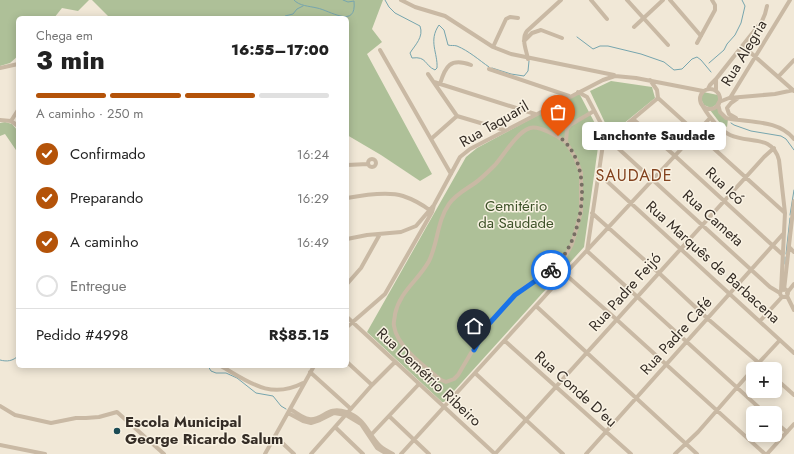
<!DOCTYPE html>
<html lang="pt">
<meta charset="utf-8">
<style>
:root{--surface:#fff;--page:#f2f2f2;--text:#222;--muted:#767676;--line:#e0e0e0;--accent:#b45309}
body{margin:0;font-family:Jost,sans-serif;background:var(--page);color:var(--text);height:100vh;display:flex;flex-direction:column;font-size:15px;white-space:nowrap}
*{box-sizing:border-box;margin:0}
p{font-size:13px;color:var(--muted)}
.icon{flex:none;width:22px;height:22px;fill:none;stroke:currentColor;stroke-width:2;stroke-linecap:round;stroke-linejoin:round}
.map{position:relative;flex:1;overflow:hidden}
.sheet{position:absolute;left:16px;top:16px;width:333px;height:352px;display:flex;flex-direction:column;background:var(--surface);border-radius:6px;box-shadow:0 2px 10px #0003}
.sheet>*{flex:none}
.controls{position:absolute;left:746px;top:362px;display:grid;gap:8px}
.controls a{display:grid;place-items:center;width:36px;height:36px;border-radius:6px;background:var(--surface);box-shadow:0 2px 10px #0003;font-size:20px}
.pin{position:absolute;display:grid;place-items:center;width:34px;height:34px;color:#fff;margin:-41px -17px;border-radius:50% 50% 50% 0;rotate:-45deg;box-shadow:0 0 4px #0007}
.pin .icon{rotate:45deg}
.courier{position:absolute;display:grid;place-items:center;width:40px;height:40px;margin:-20px;border:3px solid #1a73e8;border-radius:50%;background:#fff;color:#222;box-shadow:0 1px 5px #0007}
.bubble{position:absolute;height:28px;border-radius:6px;background:var(--surface);box-shadow:0 2px 10px #0003;font-size:13px;font-weight:800;line-height:28px;text-align:center}
.head em{font-style:normal;font-weight:800}
.head div{display:flex;flex-direction:column-reverse}
.head{display:flex;align-items:center;justify-content:space-between;height:68px;padding:0 20px}
h1{font-size:26px;font-weight:800;line-height:30px}
.bar{display:grid;grid-template-columns:repeat(4,1fr);gap:6px 4px;align-content:center;height:48px;padding:0 20px}
.bar i{height:5px;border-radius:3px;background:var(--line)}
.bar .active{background:var(--accent)}
.bar p{grid-column:span 4}
.line{display:flex;align-items:center;gap:10px;padding:0 20px;border-top:1px solid var(--line)}
.line div{flex:1}
ol{padding:0 20px;list-style:none}
li{display:flex;align-items:center;gap:12px;height:44px}
li p{margin-inline-start:auto}
li .icon{padding:4px;border-radius:50%;background:var(--accent);color:#fff;stroke-width:4}
li:last-child{color:var(--muted)}
li i{width:22px;height:22px;border:2px solid var(--line);border-radius:50%}
.map>svg:first-child{display:block}
.green{fill:#aec098}
.lines{fill:none;stroke-linecap:round;stroke-linejoin:round}
.stream{stroke:#76a5ae;stroke-width:1}
.minor{stroke:#c9b9a4;stroke-width:4}
.done{stroke:#766e63;stroke-width:4;stroke-dasharray:0 7.2}
.route{stroke:#1a73e8;stroke-width:5}
.poi-dot{fill:#1b4b55;stroke:#f9f2e3;stroke-width:1.5}
.labels{text-anchor:middle;dominant-baseline:central;stroke-width:3;stroke-linejoin:round;paint-order:stroke}
.street-label{font-size:15px;fill:#342c25;stroke:#f9f2e3}
.park-label{font-size:15px;fill:#3e5229;stroke:#f9f2e3}
.poi-label{font-size:15px;font-weight:bold;fill:#342c25;stroke:#f9f2e3;text-anchor:start}
.neighbourhood-label{font-size:16px;letter-spacing:1px;fill:#83421e;stroke:#f9f2e3}
</style>
<div class="map">
<svg width="794" height="454" viewBox="0 0 794 454">
<rect width="100%" height="100%" fill="#f1e8d7"/>
<path class="green" d="M0,0H89L78,11L62,8L54,18H18V56L10,63L0,66Z
M92,0H383L372,29L382,42L367,54L432,174L420,181L381,155L347,135V18H110Z
M611,81L652,87L655,98L612,133L607,127L590,91Z
M703,92L718,95C720,101 717,105 711,108L704,105L701,99Z
M579,93L600,133L584,247L444,402H442L367,332L466,157L477,148Z
M717,107L728,119L727,127L720,123L710,110H714Z
M5,122L12,124L18,131V153L5,134L0,136V123Z"/>
<g class="lines">
<path class="stream" d="M294,0C299,6 309,6 317,8C329,10 357,30 354,1L348,2L343,0
M385,0L389,7L395,13L420,26C424,37 415,45 410,53L412,58C427,56 424,65 435,70L437,68C438,53 428,41 439,25L444,30L448,45C451,46 454,45 457,46C469,51 479,60 489,67
M283,18L285,16L293,14L297,9L303,6
M577,37L593,49L600,46H608L641,54L664,62L674,70L682,69L692,59L697,57L701,60L711,72
M709,63L724,50L727,44L735,35L741,23L745,6L742,0
M492,68L511,74L524,76L528,71L529,61
M731,123L734,125L751,131L781,136L786,139L794,150
M790,215L794,190
M786,254L790,218
M785,264V257
M0,360C7,362 13,361 18,356
M208,366L211,371L216,373H226L237,378L256,393L273,396L281,406L286,409"/>
<path class="minor" d="M401,0L415,7L445,16L493,47L511,54L614,75
M591,0L607,19
M627,0L668,45
M670,0L701,36
M634,27L663,0
M524,41L532,33L541,30L562,38
M697,43L715,10V5L712,0
M743,46L794,91
M493,47L506,19L510,17L518,18
M380,50L451,174
M528,59C526,49 521,39 527,31L561,0
M0,68L18,64
M489,69L569,96
M428,74L457,116L504,130
M778,77L794,60
M716,79V91
M434,82L535,114
M440,84C445,67 450,57 471,65
M700 99a10 10 0 1 1 20 0a10 10 0 1 1-20 0Z
M708,89L710,85L716,79L762,21L765,14L767,6
M578,92L587,97L605,131L610,134H615L658,98L657,90L650,80
M658,98L785,213
M730,98L790,0
M719,102L729,98L775,94L794,90
M718,104L720,112L726,118C749,123 778,119 794,139
M702,105C709,117 718,129 730,135C749,144 772,134 779,160L785,213L781,291
M736,118L729,114L727,108L731,103L738,98
M633,119L674,155L782,254
M0,120L11,121L18,126
M11,121L18,110
M605,131L587,251L765,413
M605,131L609,140L770,287L780,293
M431,139L457,116
M566,142C559,137 539,125 530,128C517,132 504,155 495,165C489,171 482,178 475,183C465,190 456,194 449,204C437,221 438,243 429,261C418,281 400,291 395,314C395,318 393,322 394,326C397,347 425,367 441,380L446,382L454,379L458,375L487,326L515,295L525,287L547,274L555,267L566,255L572,244L581,212V173L575,157L566,142L567,129L570,125L594,111
M368 163a4 4 0 1 1 8 0a4 4 0 1 1-8 0Z
M347,165L368,164
M598,173L794,353
M347,198C363,195 388,191 403,196C412,199 423,205 431,211
M592,213L659,273L708,319L766,369
M347,239L367,235L401,232L416,226L434,205L460,157L470,149L603,80L615,76L636,78L703,91
M789,247L794,252
M565,274L616,319L765,454
M347,284L361,268L380,234
M780 293a4 4 0 1 1 8 0a4 4 0 1 1-8 0Z
M784,290L794,201
M787,293L794,284
M787,296L794,310
M536,306L697,454
M347,317L495,454
M760,321L782,297
M347,327L385,294L432,212L434,205
M505,341L631,454
M347,362L372,385
M221,366C249,382 270,400 303,383
M753,369L780,340
M310,372L351,409
M475,373L563,454
M775,378L794,395
M0,406L15,415L51,423L76,418H86L99,417L117,412L164,454
M290,409C296,412 302,418 309,419C323,421 327,405 346,412C366,419 367,433 380,446C383,449 389,452 393,454
M288,413L303,421L311,423L320,420L334,413L346,415L361,424L377,448L387,454
M389,416L429,454
M775,422L787,432
M335,427L363,454
M275,436L294,454
M370,436L419,384
M0,445L45,454
M265,454L314,366
M311,454L372,385L395,362
M401,454L565,274L710,118
M495,454L764,157L774,148
M586,454L783,234
M675,454L698,432L753,369
M767,454L794,424"/>
</g>
<g class="lines">
<path class="done" d="M551,270C584,243 597,163 558,136"/>
<path class="route" d="M474,350L487,326L515,295L551,270"/>
</g>
<circle class="poi-dot" cx="117" cy="431" r="4"/>
<g class="labels">
<g class="street-label">
<text transform="translate(744 53) rotate(-59)">Rua Alegria</text>
<text transform="translate(494 124) rotate(-30)">Rua Taquaril</text>
<text transform="translate(725 186) rotate(43)">Rua Icó</text>
<text transform="translate(713 218) rotate(42)">Rua Cameta</text>
<text transform="translate(713 262) rotate(42)">Rua Marquês de Barbacena</text>
<text transform="translate(625 292) rotate(-48)">Rua Padre Feijó</text>
<text transform="translate(676 336) rotate(-48)">Rua Padre Café</text>
<text transform="translate(429 377) rotate(43)">Rua Demétrio Ribeiro</text>
<text transform="translate(576 389) rotate(42)">Rua Conde D'eu</text>
</g>
<g class="park-label">
<text x="516" y="206">Cemitério<tspan x="516" dy="17">da Saudade</tspan></text>
</g>
<g class="poi-label">
<text x="125" y="422">Escola Municipal<tspan x="125" dy="17">George Ricardo Salum</tspan></text>
</g>
<g class="neighbourhood-label">
<text x="634" y="175">SAUDADE</text>
</g>
</g>
</svg>
<div class="controls">
<a>+</a>
<a>−</a>
</div>
<div class="pin" style="left:558px;top:136px;background:#ea580c"><svg class="icon" aria-label="bag" viewBox="0 0 24 24"><path d="M5 8h14l-1 12H6zM9 8a3 3 0 0 1 6 0"/></svg></div>
<div class="pin" style="left:474px;top:350px;background:#1f2937"><svg class="icon" aria-label="home" viewBox="0 0 24 24"><path d="M3 11l9-7 9 7M6 9v11h12V9"/></svg></div>
<div class="courier" style="left:551px;top:270px"><svg class="icon" aria-label="bike" viewBox="0 0 24 24"><circle cx="6" cy="16" r="4"/><circle cx="18" cy="16" r="4"/><path d="M6 16l4-8h5l3 8M10 8l3 8H6M13 5h3"/></svg></div>
<div class="bubble" style="left:582px;top:122px;width:144px">Lanchonte Saudade</div>
<section class="sheet">
<div class="head"><div><h1>3 min</h1><p>Chega em</p></div><em>16:55–17:00</em></div>
<div class="bar"><i class="active"></i><i class="active"></i><i class="active"></i><i></i><p>A caminho · 250 m</p></div>
<ol>
<li><svg class="icon" aria-label="check" viewBox="0 0 24 24"><path d="M5 12l5 5 9-10"/></svg>Confirmado<p>16:24</p></li>
<li><svg class="icon" aria-label="check" viewBox="0 0 24 24"><path d="M5 12l5 5 9-10"/></svg>Preparando<p>16:29</p></li>
<li><svg class="icon" aria-label="check" viewBox="0 0 24 24"><path d="M5 12l5 5 9-10"/></svg>A caminho<p>16:49</p></li>
<li><i></i>Entregue</li>
</ol>
<div class="line" style="height:52px"><div>Pedido #4998</div><b>R$85.15</b></div>
</section>
</div>
